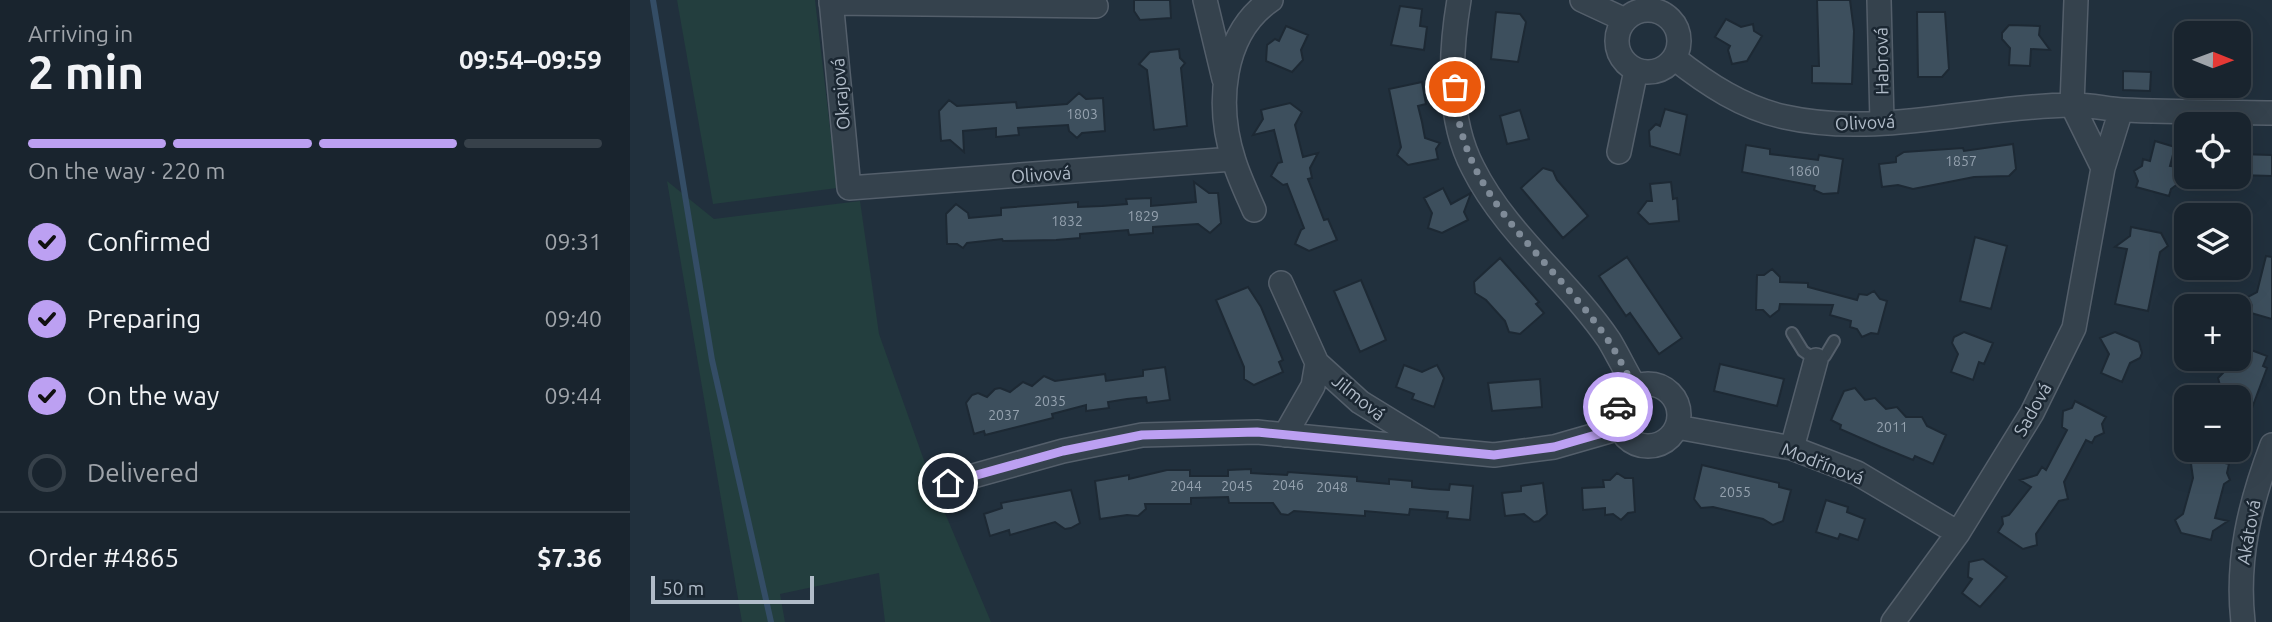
<!DOCTYPE html>
<meta charset="utf-8">
<style>
:root{--surface:#19242e;--page:#26303a;--text:#f1f3f6;--muted:#9fa4aa;--line:#37414a;--accent:#bca0f2}
body{margin:0;font-family:Ubuntu,sans-serif;background:var(--page);color:var(--text);height:100vh;display:flex;flex-direction:column;font-size:26px;white-space:nowrap}
*{box-sizing:border-box;margin:0}
p{font-size:23px;color:var(--muted)}
.icon{flex:none;width:38px;height:38px;fill:none;stroke:currentColor;stroke-width:2;stroke-linecap:round;stroke-linejoin:round}
.map{position:relative;flex:1;overflow:hidden}
.side{display:flex;flex-direction:column;background:var(--surface);width:630px}
.side>*{flex:none}
.needle{width:46px;rotate:91deg}
.fabs{position:absolute;left:1544px;top:21px;display:grid;gap:14px}
.fabs a{display:grid;place-items:center;width:77px;height:77px;border-radius:14px;background:var(--surface);box-shadow:0 7px 28px #0002,0 0 0 2px var(--line);font-size:35px}
.scale{position:absolute;left:21px;bottom:18px;width:163px;box-sizing:border-box;padding-left:7px;border:4px solid #b1bcc9;border-top:0;font-size:19px;line-height:24px;white-space:nowrap;color:#b1bcc9;-webkit-text-stroke:5px #1b2732;paint-order:stroke}
.pin{position:absolute;display:grid;place-items:center;width:60px;height:60px;color:#fff;margin:-30px;border:4px solid #fff;border-radius:50%;box-shadow:0 2px 7px #0007}
.courier{position:absolute;display:grid;place-items:center;width:70px;height:70px;margin:-35px;border:5px solid #bca0f2;border-radius:50%;background:#fff;color:#222;box-shadow:0 2px 9px #0007}
.headline em{font-style:normal;font-weight:700}
.headline div{display:flex;flex-direction:column-reverse}
.headline{display:flex;align-items:center;justify-content:space-between;height:119px;padding:0 28px}
h1{font-size:46px;font-weight:700;line-height:52px}
.bar{display:grid;grid-template-columns:repeat(4,1fr);gap:10px 7px;align-content:center;height:84px;padding:0 28px}
.bar i{height:9px;border-radius:5px;background:var(--line)}
.bar .on{background:var(--accent)}
.bar p{grid-column:span 4}
.line{display:flex;align-items:center;gap:18px;padding:0 28px;border-top:2px solid var(--line)}
.line div{flex:1}
ol{padding:0 28px;list-style:none}
li{display:flex;align-items:center;gap:21px;height:77px}
li p{margin-inline-start:auto}
li .icon{padding:7px;border-radius:50%;background:var(--accent);color:#111;stroke-width:4}
li:last-child{color:var(--muted)}
li i{width:38px;height:38px;border:4px solid var(--line);border-radius:50%}
main{display:flex;flex:1;min-height:0}
.map>svg:first-child{display:block}
.green{fill:#233e3e}
.lines{fill:none;stroke-linecap:round;stroke-linejoin:round}
.stream{stroke:#344d66;stroke-width:6}
.building{fill:#3d4f5d;stroke:#1d2934;stroke-width:2}
.lane-casing{stroke:#545f6b;stroke-width:14}
.street-casing{stroke:#545f6b;stroke-width:26}
.lane{stroke:#35424d;stroke-width:10}
.street{stroke:#35424d;stroke-width:23}
.done{stroke:#7f8b98;stroke-width:7;stroke-dasharray:0 12.6}
.route{stroke:#bca0f2;stroke-width:9}
.labels{text-anchor:middle;dominant-baseline:central;stroke-width:5;stroke-linejoin:round;paint-order:stroke}
.number-label{font-size:14px;fill:#94a1ae}
.street-label{font-size:18px;fill:#b1bcc9;stroke:#1b2732}
</style>
<main>
<section class="side">
<div class="headline"><div><h1>2 min</h1><p>Arriving in</p></div><em>09:54–09:59</em></div>
<div class="bar"><i class="on"></i><i class="on"></i><i class="on"></i><i></i><p>On the way · 220 m</p></div>
<ol>
<li><svg class="icon" aria-label="check" viewBox="0 0 24 24"><path d="M5 12l5 5 9-10"/></svg>Confirmed<p>09:31</p></li>
<li><svg class="icon" aria-label="check" viewBox="0 0 24 24"><path d="M5 12l5 5 9-10"/></svg>Preparing<p>09:40</p></li>
<li><svg class="icon" aria-label="check" viewBox="0 0 24 24"><path d="M5 12l5 5 9-10"/></svg>On the way<p>09:44</p></li>
<li><i></i>Delivered</li>
</ol>
<div class="line" style="height:91px"><div>Order #4865</div><b>$7.36</b></div>
</section>
<div class="map">
<svg width="1642" height="622" viewBox="0 0 1642 622">
<rect width="100%" height="100%" fill="#21303d"/>
<path class="green" d="M47,0H185L207,188L83,204Z
M37,181L84,219L230,201L249,334L301,480L361,622H255L249,573L150,594L155,622H112Z"/>
<g class="lines">
<path class="stream" d="M23,0L82,360L141,622"/>
</g>
<path class="building" d="M504,0H540L541,18L510,20L504,11Z
M1187,0H1220L1224,31L1222,84L1182,83V66H1189Z
M770,6L792,9L790,26L797,27L794,50L761,45Z
M866,12L890,14L896,22L888,62L861,59Z
M1287,12H1315L1319,69L1312,77H1288Z
M1096,19L1111,27L1123,24L1124,31L1132,36L1117,61L1102,64L1098,50L1100,46L1085,37Z
M1379,25L1410,26L1409,35L1420,50L1401,49L1400,66L1379,65L1380,48L1372,39V33Z
M656,26L678,35L671,50L673,60L662,72L636,61L637,45L645,39L649,41Z
M549,49L550,58L555,63L551,68L557,126L524,130L517,70L509,64L520,52Z
M1493,71L1521,72L1520,91L1493,90Z
M792,82L796,104L788,106L792,122L795,138L810,143L806,149L808,159L778,165L767,155L771,147L759,89Z
M449,93L456,99L473,98L475,131L452,133L447,138L439,131L438,125L388,128L389,135L366,137V128L333,131L334,152L320,140L311,141L309,111L319,100L327,106L386,102L387,108L437,104Z
M660,103L672,112L665,125L673,157L688,153L680,168L682,178L678,179L694,220L698,219L707,240L679,251L665,244L671,230L674,228L657,184L653,185L641,176L648,163L652,162L644,130L623,135L633,119L631,110Z
M1035,109L1057,115L1050,155L1020,146L1019,131L1026,124L1030,126Z
M890,110L899,139L877,144L870,116Z
M1525,141L1545,147L1540,166L1547,167L1545,174L1549,183L1541,189L1539,196L1506,187L1508,181L1504,171L1512,166L1513,159L1520,161Z
M1383,144L1386,169L1379,176L1344,177L1283,189L1268,185L1252,187L1249,164L1266,162V157L1274,152L1333,148L1334,151Z
M1116,145L1140,149V154L1188,160L1189,155L1213,159L1208,193L1193,194L1184,190L1185,186L1112,172Z
M1608,154L1642,155V176L1608,175Z
M913,168L923,171L927,180L958,216L933,238L891,188Z
M564,182L579,193H588L591,223L580,233L568,224L523,227V233L499,235L498,230L450,234V238L426,240L373,241L372,239L337,243L333,248L327,244H317L316,214L326,204L338,213L339,218L371,215V208L448,202V207L472,206L497,204L496,199L521,198V206L566,202Z
M1041,182L1043,199L1047,198L1049,221L1019,224L1008,213L1017,201H1022L1020,184Z
M813,188L821,204L841,193L834,212L838,220L812,233L798,228L802,213L794,198Z
M1501,227L1531,233L1538,246L1530,252L1518,311L1485,304L1497,249L1485,247L1500,236Z
M1345,237L1377,246L1361,309L1330,301Z
M1636,256L1642,257V319L1621,313L1622,306L1618,297L1627,292Z
M997,257L1052,338L1029,354L1000,313L996,316L969,276Z
M870,258L909,302L906,304L914,313L890,334L879,332L875,321L856,300L845,293L844,282Z
M1142,269L1150,277V282L1178,283V287L1227,300L1229,294L1237,295L1244,291L1250,299L1257,301L1248,334L1241,333L1232,337L1227,329L1220,327L1221,321L1200,315L1203,305L1150,304L1149,310L1140,317L1133,310H1126L1127,275H1134Z
M731,280L756,340L730,352L704,291Z
M618,287L631,307L653,360L649,362L653,372L624,385L614,379V367L586,300Z
M1334,332L1363,343L1354,364L1349,362L1343,380L1321,372L1328,354L1322,343L1324,337Z
M1485,332L1509,342L1512,353L1510,358L1500,363L1492,382L1471,373L1479,354L1470,338Z
M1608,345L1637,356L1633,366L1637,368L1610,440L1608,397H1593L1588,378L1599,367L1597,359H1608Z
M1090,364L1154,379L1147,406L1084,391Z
M774,365L792,372L807,365L814,378L804,407L782,399L784,394L766,387Z
M535,367L540,400L517,403L516,397L497,399L478,402L479,408L456,411V405L422,414L423,418L355,435L354,431L344,434L336,403L342,395L348,393L357,397L365,389L370,388L380,392L393,382L402,386L414,376L425,381L475,374L476,381L513,376V370Z
M910,379L912,407L862,411L858,383Z
M1225,388L1235,400L1245,398L1256,409L1267,407L1276,417H1292L1297,426L1316,435L1303,464L1285,456L1283,460L1251,447L1210,429L1211,425L1201,420L1214,391Z
M1445,401L1476,417L1472,424L1474,433L1465,437L1462,443L1456,440L1434,482L1438,499L1429,501L1406,534L1407,545L1393,549L1368,532L1373,524L1372,517L1379,515L1401,487L1390,480L1407,475L1412,467L1416,470L1437,430L1432,427L1433,411L1442,408Z
M1570,457L1599,464L1597,473L1600,480L1594,484L1585,518L1598,521L1583,531L1581,540L1551,533L1545,520L1553,514L1563,478L1561,464Z
M1072,465L1149,483V487L1161,490L1153,521L1143,525L1133,519L1083,507L1071,508L1064,499Z
M621,469V473L657,475L658,472L727,477V481L759,484V479L782,481V487L800,489L819,490L820,484L843,486L840,520L817,518L818,512L780,509L779,515L735,511V516L664,511L658,515L651,514L643,503H599L598,497L561,498V504H515L516,509L508,516L497,515L470,519L465,481L499,475V479L537,470H560V476H598V470Z
M987,473L995,478H1003L1005,512L998,513L991,520L983,514L975,515V508L953,510L952,488L974,487L973,480H980Z
M913,483L917,514L909,521L904,522L894,514L875,516L872,493L891,491V486Z
M441,490L450,523L441,528L435,529L425,522L380,535L379,530L360,536L354,514L372,508L371,503Z
M1196,500L1218,507L1217,512L1235,519L1228,540L1210,534L1208,539L1186,532Z
M1353,559L1377,577L1350,607L1332,593L1342,579L1338,577L1339,562Z"/>
<g class="lines">
<g class="lane-casing">
<path id="lane" d="M1162,333L1173,351L1186,360L1195,356L1204,341"/>
</g>
<g class="street-casing">
<path id="street" d="M201,0L219,188L603,159
M575,0L594,79
M829,0C820,52 817,119 843,168C876,234 938,280 979,340C988,355 996,372 1005,387
M952,0L995,20
M1249,0L1252,122
M1446,0L1442,105L1473,168
M201,3L466,6
M987 41a31 31 0 1 1 62 0a31 31 0 1 1-62 0Z
M1044,58C1077,84 1113,108 1155,117C1248,138 1347,106 1441,105C1458,104 1476,109 1493,110C1543,112 1593,112 1642,113
M989,152L1006,70
M624,210C617,194 609,177 604,161C586,106 591,34 641,0
M651,283L687,363L730,402L800,445
M987 415a31 31 0 1 1 62 0a31 31 0 1 1-62 0Z
M1047,427L1162,448L1227,473L1328,533
M655,435L683,386L687,363
M1162,448L1186,360
M318,483L433,451L512,435L627,432L864,455L924,447L990,428
M1263,622L1328,533L1402,413L1444,328L1473,168L1491,110
M1613,622C1606,560 1620,503 1642,445"/>
</g>
<use href="#lane" class="lane"/>
<use href="#street" class="street"/>
</g>
<g class="lines">
<path class="done" d="M825,87C828,198 921,256 978,340C988,355 996,372 1004,387L996,393L988,407"/>
<path class="route" d="M318,483L433,451L512,435L627,432L864,455L924,447L990,428L988,407"/>
</g>
<g class="labels">
<g class="number-label">
<text x="452" y="114">1803</text>
<text x="1331" y="161">1857</text>
<text x="1174" y="171">1860</text>
<text x="513" y="216">1829</text>
<text x="437" y="221">1832</text>
<text x="420" y="401">2035</text>
<text x="374" y="415">2037</text>
<text x="1262" y="427">2011</text>
<text x="658" y="485">2046</text>
<text x="556" y="486">2044</text>
<text x="607" y="486">2045</text>
<text x="702" y="487">2048</text>
<text x="1105" y="492">2055</text>
</g>
<g class="street-label">
<text transform="translate(1251 61) rotate(-91)">Habrová</text>
<text transform="translate(210 94) rotate(-95)">Okrajová</text>
<text transform="translate(1235 122) rotate(-3)">Olivová</text>
<text transform="translate(411 174) rotate(-4)">Olivová</text>
<text transform="translate(729 397) rotate(39)">Jilmová</text>
<text transform="translate(1402 409) rotate(-61)">Sadová</text>
<text transform="translate(1193 463) rotate(21)">Modřínová</text>
<text transform="translate(1618 532) rotate(-80)">Akátová</text>
</g>
</g>
</svg>
<div class="fabs">
<a><svg class="needle" viewBox="-14 -14 28 28"><path d="M0-13l5 13h-10z" fill="#e53935"/><path d="M0 13l5-13h-10z" fill="#9fa4aa"/></svg></a>
<a><svg class="icon" aria-label="locate" viewBox="0 0 24 24"><circle cx="12" cy="12" r="6"/><path d="M12 2v4M12 18v4M2 12h4M18 12h4"/></svg></a>
<a><svg class="icon" aria-label="layers" viewBox="0 0 24 24"><path d="M12 4l9 5-9 5-9-5zM3 14l9 5 9-5"/></svg></a>
<a>+</a>
<a>−</a>
</div>
<div class="scale">50 m</div>
<div class="pin" style="left:825px;top:87px;background:#ea580c"><svg class="icon" aria-label="bag" viewBox="0 0 24 24"><path d="M5 8h14l-1 12H6zM9 8a3 3 0 0 1 6 0"/></svg></div>
<div class="pin" style="left:318px;top:483px;background:#1f2937"><svg class="icon" aria-label="home" viewBox="0 0 24 24"><path d="M3 11l9-7 9 7M6 9v11h12V9"/></svg></div>
<div class="courier" style="left:988px;top:407px"><svg class="icon" aria-label="car" viewBox="0 0 24 24"><path d="M5 17H2v-5l4-1 3-4h7l3 4 3 1v5h-3M9 17h6M6 11h13"/><circle cx="7" cy="17" r="2"/><circle cx="17" cy="17" r="2"/></svg></div>
</div>
</main>
